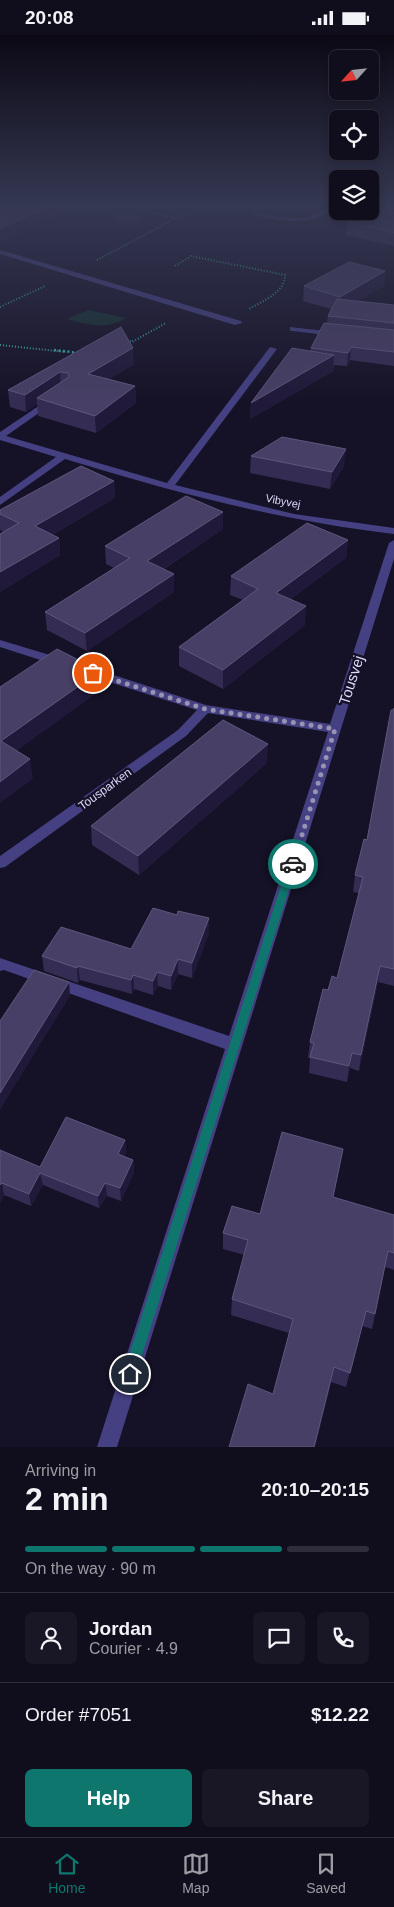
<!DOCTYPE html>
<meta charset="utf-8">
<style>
:root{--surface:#100d1c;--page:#191625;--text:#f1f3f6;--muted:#9c9ca3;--line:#302d3b;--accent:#0f766e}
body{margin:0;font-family:Helvetica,sans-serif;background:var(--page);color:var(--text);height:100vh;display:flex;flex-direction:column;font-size:19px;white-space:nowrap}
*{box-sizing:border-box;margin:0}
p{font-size:16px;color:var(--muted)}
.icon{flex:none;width:28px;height:28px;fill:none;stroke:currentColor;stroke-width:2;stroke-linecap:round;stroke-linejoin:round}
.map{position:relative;height:1412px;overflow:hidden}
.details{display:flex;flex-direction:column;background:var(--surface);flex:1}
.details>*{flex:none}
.needle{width:32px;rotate:243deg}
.tools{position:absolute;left:329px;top:15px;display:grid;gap:10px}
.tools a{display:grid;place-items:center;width:50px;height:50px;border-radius:8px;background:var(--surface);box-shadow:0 2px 8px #0003,0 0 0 1px var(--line);font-size:25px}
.pin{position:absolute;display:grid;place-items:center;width:42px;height:42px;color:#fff;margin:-21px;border:2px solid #fff;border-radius:50%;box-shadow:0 1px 5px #0007}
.courier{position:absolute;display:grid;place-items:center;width:50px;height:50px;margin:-25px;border:4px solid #0f766e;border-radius:50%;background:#fff;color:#222;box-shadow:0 1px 6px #0007}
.overview em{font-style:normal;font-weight:600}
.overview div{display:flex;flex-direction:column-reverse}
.overview{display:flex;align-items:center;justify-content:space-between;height:85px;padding:0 25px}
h1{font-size:32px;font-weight:600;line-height:38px}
.bar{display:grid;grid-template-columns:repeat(4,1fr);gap:8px 5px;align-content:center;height:60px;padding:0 25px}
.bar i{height:6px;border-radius:4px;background:var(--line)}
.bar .selected{background:var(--accent)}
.bar p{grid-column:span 4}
.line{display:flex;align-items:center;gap:12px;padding:0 25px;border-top:1px solid var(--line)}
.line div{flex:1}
.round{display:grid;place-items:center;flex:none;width:52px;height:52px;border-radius:8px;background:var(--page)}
.action{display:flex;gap:10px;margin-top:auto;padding:10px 25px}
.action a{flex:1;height:58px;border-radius:8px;background:var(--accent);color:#fff;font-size:20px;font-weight:600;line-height:58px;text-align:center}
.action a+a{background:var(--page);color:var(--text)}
.status{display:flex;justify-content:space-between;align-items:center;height:35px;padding:0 25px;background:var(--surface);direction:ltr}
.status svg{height:14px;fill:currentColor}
.tab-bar{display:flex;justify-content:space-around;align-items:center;height:70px;border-top:1px solid var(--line);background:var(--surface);font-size:14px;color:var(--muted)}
.tab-bar a{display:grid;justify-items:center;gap:2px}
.tab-bar .selected{color:var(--accent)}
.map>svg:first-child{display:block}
.green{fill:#153030}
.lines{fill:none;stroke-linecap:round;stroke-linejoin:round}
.path-far1{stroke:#39b1ad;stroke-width:2;stroke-dasharray:1 2;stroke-linecap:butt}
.path{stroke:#39b1ad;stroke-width:2.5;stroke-dasharray:2 2.5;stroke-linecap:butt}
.minor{fill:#444082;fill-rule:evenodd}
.wall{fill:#352c53}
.shaded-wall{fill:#201939}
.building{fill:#473f65;stroke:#5f577d}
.route{fill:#0f766e}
.done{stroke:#9893b1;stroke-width:5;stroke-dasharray:0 9}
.labels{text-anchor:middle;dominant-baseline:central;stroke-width:5;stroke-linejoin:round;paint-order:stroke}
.far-street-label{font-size:11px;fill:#ded9fc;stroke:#151126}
.street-label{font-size:12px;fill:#ded9fc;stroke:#151126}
.near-street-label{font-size:15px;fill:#ded9fc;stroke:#151126}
</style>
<div class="status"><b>20:08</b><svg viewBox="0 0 49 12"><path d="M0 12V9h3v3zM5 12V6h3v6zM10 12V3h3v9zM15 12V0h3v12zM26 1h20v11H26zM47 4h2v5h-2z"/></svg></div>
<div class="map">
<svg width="394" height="1412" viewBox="0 0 394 1412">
<rect width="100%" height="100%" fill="#151126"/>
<path class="green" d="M131,177L143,182L141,188C130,189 120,192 112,183L121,178Z
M89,275L126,283C107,295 88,290 67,284Z"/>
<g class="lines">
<path class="path-far1" d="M129,172L175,183
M97,225L197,172
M175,231L191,221L285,240C285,258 262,266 249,274
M0,272L45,251
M127,305L132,307L166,288
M0,310L66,317"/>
<path class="path" d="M54,315L79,318"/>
<path class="minor" d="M254,172H261L257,175L258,178C275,181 293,186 310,181C319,178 326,172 336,172C311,192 283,187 254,180L251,175Z
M356,176H370L394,180V184Z
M0,215L241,286L242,288L235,290L0,219Z
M290,292L334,297L338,299L334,301L293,296H290Z
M270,312L277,314L175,450L294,479L394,493V499C281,486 173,457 65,424L0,470V462L56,422L0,405V397L49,364L56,366L6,401L167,448Z
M394,505V524L117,1412H97L225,1014L4,935L0,936V923L229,1001L328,697L208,678L186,701L5,832L0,833V821L178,695L197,675L81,638L79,635L81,632H89L206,670L330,689L389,508Z
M0,605L63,624L65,627L59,631L0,612Z"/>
</g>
<path class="wall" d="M374,172H394V211L346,200L347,187Z
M385,236L384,251L357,266L394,270V331L350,325L347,331L334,330L333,336L250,384L251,368L310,316L311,313L327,288L328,281L331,274L303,266L304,251Z
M121,292L134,329L109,344L135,351L136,368L96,398L38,381L37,369L26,377L10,372L8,355Z
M251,421L344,431L330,454L250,438Z
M114,446L115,463L52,500L59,503L60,520L0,557V499L3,497L0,495V475Z
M223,494L164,534L174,557L87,616L47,595L45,577L114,533L106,529L105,511Z
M348,505L346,523L291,564L305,590L223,654L179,631V612L243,565L230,560L231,541Z
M394,673V951L378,947L359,1036L350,1033L347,1047L309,1038L310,1023H308L310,1007L328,955L337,943L359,858L353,857L355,840L367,805Z
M267,728L139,840L92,810L91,791Z
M177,880L209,883V898L192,943L178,939L171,955L158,951L153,960L134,954L132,959L80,945L78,948L44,936L42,921L131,914Z
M125,1105L126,1118L124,1121L133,1125L134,1138L121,1166L107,1161L99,1173L43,1150L31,1171L4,1160L0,1168V1115L40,1132Z
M343,1114L333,1162L394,1180V1235L385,1232L372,1294L362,1291L346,1352L331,1347L315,1412H229L273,1359L289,1298L231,1280L232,1264L244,1220L223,1214V1198L260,1179Z"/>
<path class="shaded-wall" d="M43,172H73L46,184L47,187L0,207V193Z
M385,236L384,251L339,277L340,262Z
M351,312L350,325L347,331L348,318Z
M133,313L134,329L89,356L88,339Z
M334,320L333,336L250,384L251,368Z
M60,337L61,353L37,363V369L26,377L25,360Z
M135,351L136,368L96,398L95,381Z
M346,414L344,431L330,454L332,437Z
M114,446L115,463L36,509L35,491Z
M223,477V494L148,544L147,526Z
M59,503L60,520L0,557V537Z
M348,505L346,523L276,576V558Z
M174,539V557L87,616L85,598Z
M306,571L305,590L223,654V635Z
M100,636L101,655L4,725L1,706Z
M268,709L267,728L139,840L138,821Z
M30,724L33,744L0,768V747Z
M209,883V898L192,943V928Z
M178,924V939L171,955V941Z
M78,931L80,945L78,948L77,933Z
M380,931L378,947L359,1036L361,1020Z
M157,937L158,951L153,960V946Z
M133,940L134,954L132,959L131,945Z
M69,947L70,961L0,1075V1058Z
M352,1018L350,1033L347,1047L349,1031Z
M125,1105L126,1118L119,1132L118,1119Z
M343,1114L340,1130L330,1178L333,1162Z
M133,1125L134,1138L121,1166L120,1153Z
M40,1138L43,1150L31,1171L29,1159Z
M2,1148L4,1160L0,1168V1150Z
M105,1148L107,1161L99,1173L98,1161Z
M334,1332L315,1412H314Z"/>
<path class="building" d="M0,172H43L41,173L46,174L0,193Z
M374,172L394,173V198L347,187L367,176H370V175Z
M349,227L385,236L340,262L304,251Z
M337,264L394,270V288L328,281Z
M324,288L394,295V317L351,312L348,318L311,313Z
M121,292L133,313L88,339L135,351L95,381L37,363L69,342L68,338L60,337L25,360L8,355Z
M292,313L334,320L251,368Z
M282,402L346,414L332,437L251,421Z
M81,431L114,446L35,491L59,503L0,537V499L19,488L0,479V475Z
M186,461L223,477L147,526L174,539L85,598L45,577L130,523L105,511Z
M307,488L348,505L276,558L306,571L223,635L179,612L258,554L231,541Z
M57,614L100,636L1,706L30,724L0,747V652Z
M394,673V934L380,931L361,1020L352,1018L349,1031L310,1022L314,1008L310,1007L323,954L328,955L332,941L337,943L363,842L355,840L364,804L367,805L391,675H393Z
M223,685L268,709L138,821L91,791Z
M153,873L177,880L178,876L209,883L192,928L178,924L171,941L157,937L153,946L133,940L131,945L78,931L77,933L42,921L61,892L131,914Z
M34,935L69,947L0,1058V986Z
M66,1082L125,1105L118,1119L133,1125L120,1153L105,1148L98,1161L40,1138L29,1159L2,1148L0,1150V1115L40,1132Z
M282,1097L343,1114L333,1162L394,1180V1218L388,1216L375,1279L366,1276L350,1338L334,1332L314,1412H229L248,1349L273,1359L293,1284L232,1264L248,1205L223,1198L232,1171L260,1179Z"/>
<linearGradient id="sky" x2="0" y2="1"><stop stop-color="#0c0915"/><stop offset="0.46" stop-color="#353852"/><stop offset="1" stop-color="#353852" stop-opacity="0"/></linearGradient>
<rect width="394" height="370" fill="url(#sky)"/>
<path class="route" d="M293,825L297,829L136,1339L134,1344L130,1346L125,1344L123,1339L288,829Z"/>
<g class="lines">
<path class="done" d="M93,638L205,674L335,694L293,829"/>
</g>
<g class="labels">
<g class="far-street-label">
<text transform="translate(283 466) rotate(11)">Vibyvej</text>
</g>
<g class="street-label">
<text transform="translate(105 754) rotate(-36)">Tousparken</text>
</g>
<g class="near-street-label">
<text transform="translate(351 645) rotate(-72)">Tousvej</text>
</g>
</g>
</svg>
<div class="tools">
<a><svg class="needle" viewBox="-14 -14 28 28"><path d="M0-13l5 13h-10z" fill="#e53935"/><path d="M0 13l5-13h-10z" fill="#9c9ca3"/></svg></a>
<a><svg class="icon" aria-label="locate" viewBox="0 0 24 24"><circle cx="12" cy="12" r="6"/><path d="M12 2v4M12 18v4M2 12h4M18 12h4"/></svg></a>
<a><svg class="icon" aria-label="layers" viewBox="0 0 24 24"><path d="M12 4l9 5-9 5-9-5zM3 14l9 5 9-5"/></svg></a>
</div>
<div class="pin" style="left:93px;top:638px;background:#ea580c"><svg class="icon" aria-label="bag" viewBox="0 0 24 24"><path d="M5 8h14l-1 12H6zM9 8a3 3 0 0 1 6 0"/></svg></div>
<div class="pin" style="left:130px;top:1339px;background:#1f2937"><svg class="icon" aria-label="home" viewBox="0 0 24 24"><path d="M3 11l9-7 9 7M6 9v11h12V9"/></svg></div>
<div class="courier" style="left:293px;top:829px"><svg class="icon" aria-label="car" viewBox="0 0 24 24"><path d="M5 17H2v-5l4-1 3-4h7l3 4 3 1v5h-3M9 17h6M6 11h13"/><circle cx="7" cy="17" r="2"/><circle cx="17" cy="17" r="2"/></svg></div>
</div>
<section class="details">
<div class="overview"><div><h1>2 min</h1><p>Arriving in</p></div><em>20:10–20:15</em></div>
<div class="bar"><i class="selected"></i><i class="selected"></i><i class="selected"></i><i></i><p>On the way · 90 m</p></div>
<div class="line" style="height:90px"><a class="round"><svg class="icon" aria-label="person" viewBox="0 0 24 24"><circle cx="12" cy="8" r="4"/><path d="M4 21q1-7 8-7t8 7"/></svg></a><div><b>Jordan</b><p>Courier · 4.9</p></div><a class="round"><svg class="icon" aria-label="chat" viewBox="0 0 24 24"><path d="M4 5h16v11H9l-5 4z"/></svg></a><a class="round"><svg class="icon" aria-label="phone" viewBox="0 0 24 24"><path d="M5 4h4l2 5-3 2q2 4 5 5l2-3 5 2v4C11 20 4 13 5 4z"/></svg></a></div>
<div class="line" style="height:65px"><div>Order #7051</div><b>$12.22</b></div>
<div class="action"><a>Help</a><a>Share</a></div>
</section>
<nav class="tab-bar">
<a class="selected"><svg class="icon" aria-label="home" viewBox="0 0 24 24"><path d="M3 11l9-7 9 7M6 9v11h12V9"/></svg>Home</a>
<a><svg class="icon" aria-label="map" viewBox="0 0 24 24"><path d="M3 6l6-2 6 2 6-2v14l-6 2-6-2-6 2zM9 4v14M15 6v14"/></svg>Map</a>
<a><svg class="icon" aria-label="saved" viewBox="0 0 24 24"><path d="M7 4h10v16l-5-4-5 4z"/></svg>Saved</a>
</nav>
